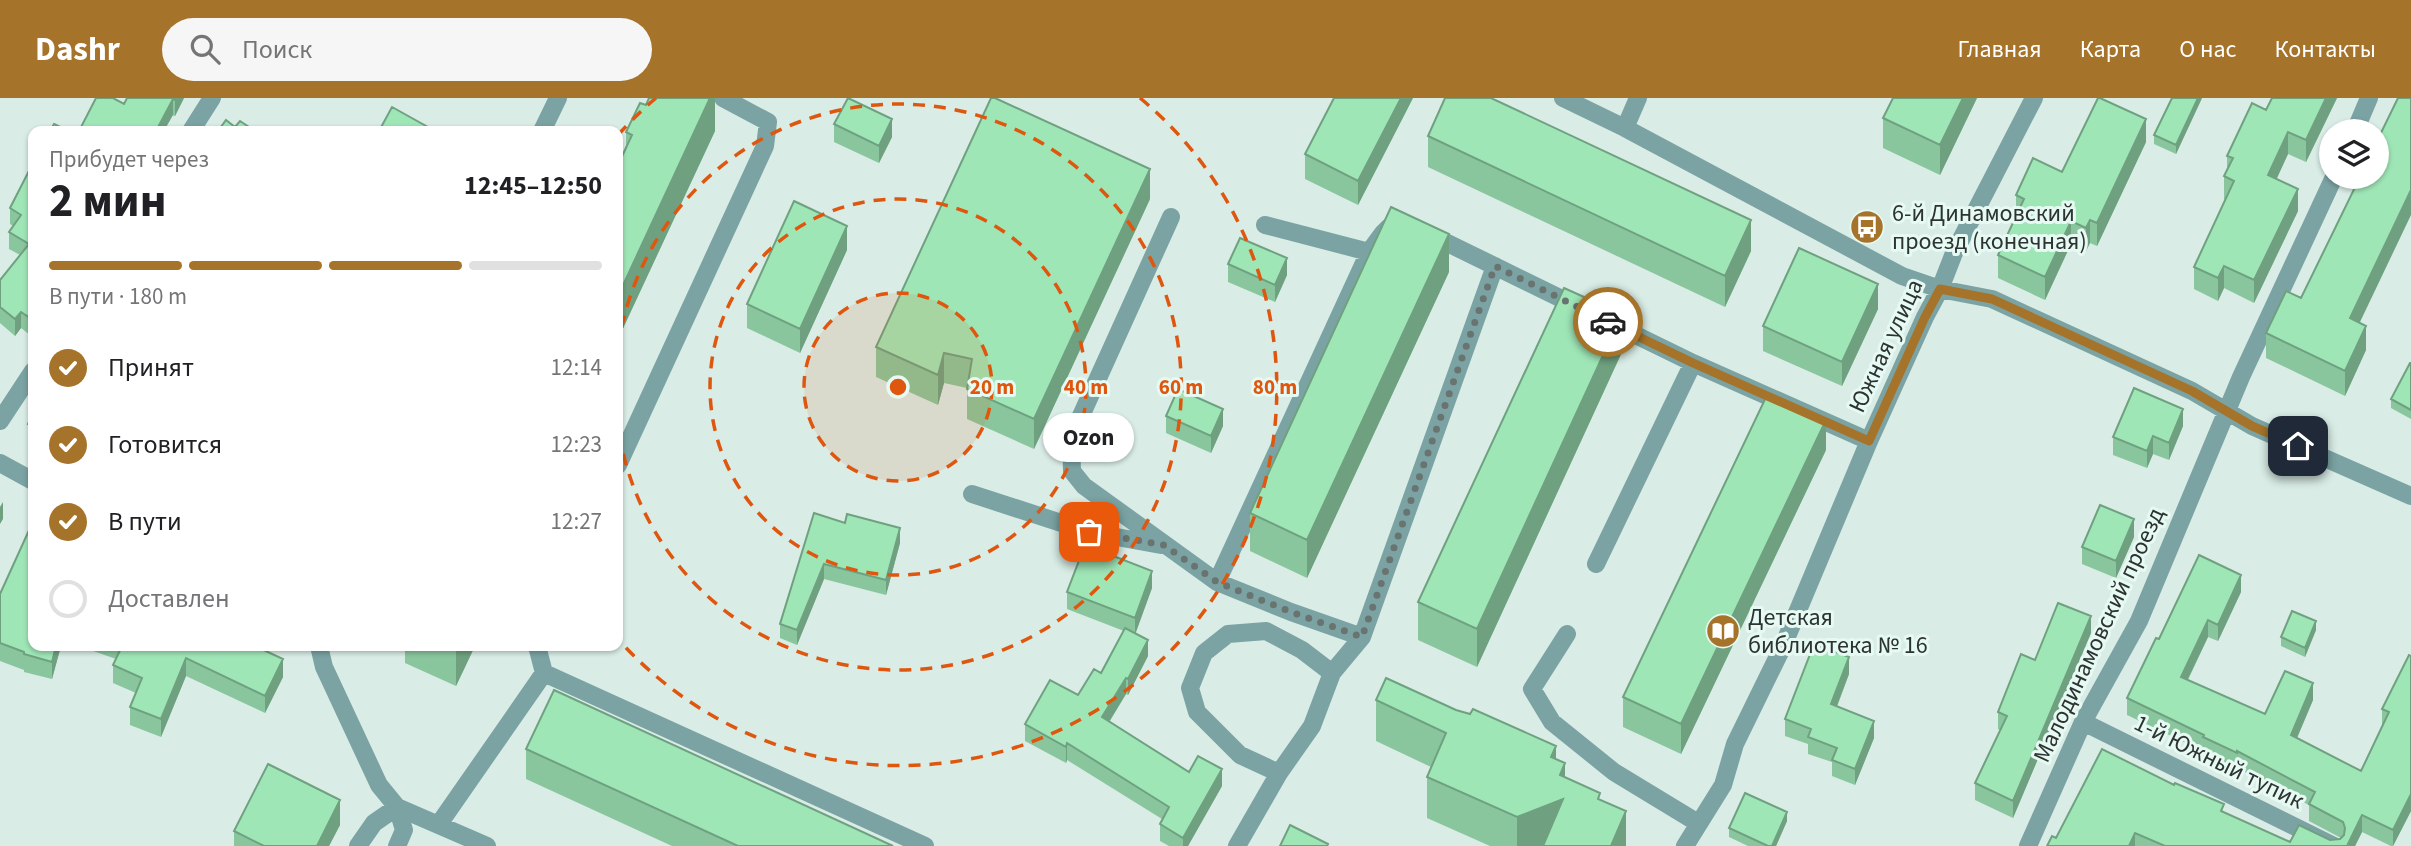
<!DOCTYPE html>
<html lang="ru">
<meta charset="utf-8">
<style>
:root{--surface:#fff;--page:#f6f6f6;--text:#202124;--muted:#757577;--line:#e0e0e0;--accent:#a57329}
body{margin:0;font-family:"Source Sans 3",sans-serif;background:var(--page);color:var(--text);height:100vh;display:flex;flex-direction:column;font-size:26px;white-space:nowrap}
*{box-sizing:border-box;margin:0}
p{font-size:23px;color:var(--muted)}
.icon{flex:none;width:38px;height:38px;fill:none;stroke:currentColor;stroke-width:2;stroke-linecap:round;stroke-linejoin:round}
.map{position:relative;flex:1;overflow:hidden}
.details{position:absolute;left:28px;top:28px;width:595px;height:525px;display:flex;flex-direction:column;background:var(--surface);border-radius:14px;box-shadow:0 2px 5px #0004}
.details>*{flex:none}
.tools{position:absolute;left:2319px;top:21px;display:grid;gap:14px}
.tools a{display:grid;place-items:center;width:70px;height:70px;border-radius:50%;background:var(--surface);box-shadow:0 2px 5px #0004;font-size:35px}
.pin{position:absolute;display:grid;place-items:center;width:60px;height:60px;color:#fff;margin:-30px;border-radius:14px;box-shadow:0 4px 10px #0006}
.courier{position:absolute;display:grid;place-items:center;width:70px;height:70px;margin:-35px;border:5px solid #a57329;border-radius:50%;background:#fff;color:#222;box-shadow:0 2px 9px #0007}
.bubble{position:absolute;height:49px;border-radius:24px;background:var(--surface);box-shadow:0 2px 5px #0004;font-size:23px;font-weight:700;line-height:49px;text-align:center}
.overview em{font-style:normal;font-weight:700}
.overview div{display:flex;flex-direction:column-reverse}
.overview{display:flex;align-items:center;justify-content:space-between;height:119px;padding:0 21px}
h1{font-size:46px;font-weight:700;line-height:52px}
.bar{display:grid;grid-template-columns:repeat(4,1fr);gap:10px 7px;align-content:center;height:84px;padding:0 21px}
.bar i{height:9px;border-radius:5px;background:var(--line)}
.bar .selected{background:var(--accent)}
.bar p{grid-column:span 4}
ol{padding:0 21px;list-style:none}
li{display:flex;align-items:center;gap:21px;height:77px}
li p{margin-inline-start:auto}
li .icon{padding:7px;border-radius:50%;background:var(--accent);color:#fff;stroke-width:4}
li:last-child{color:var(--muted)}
li i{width:38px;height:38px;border:4px solid var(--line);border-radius:50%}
header{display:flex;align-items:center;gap:42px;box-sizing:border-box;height:98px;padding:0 35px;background:var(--accent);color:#fff}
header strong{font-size:33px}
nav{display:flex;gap:38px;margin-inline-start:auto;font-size:24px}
.search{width:490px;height:63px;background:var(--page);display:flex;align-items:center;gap:18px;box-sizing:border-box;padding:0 24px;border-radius:38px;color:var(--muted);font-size:26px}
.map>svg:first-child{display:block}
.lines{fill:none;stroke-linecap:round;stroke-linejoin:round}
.minor{stroke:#7ba3a3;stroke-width:18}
.wall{fill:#89c69d}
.shaded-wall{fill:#6fa180}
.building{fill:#9fe6b7;stroke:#6fa180;stroke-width:2}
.done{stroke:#697470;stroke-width:7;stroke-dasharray:0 12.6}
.route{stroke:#a57329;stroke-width:9}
.ring{fill:none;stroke:#df570e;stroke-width:3.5;stroke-dasharray:12 9}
.labels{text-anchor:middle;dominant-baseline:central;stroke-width:6;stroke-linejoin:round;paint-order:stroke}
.poi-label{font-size:24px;fill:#2c3331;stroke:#e6f9f3;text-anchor:start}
.street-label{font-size:24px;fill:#2c3331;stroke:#e6f9f3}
.centre{fill:#df570e;stroke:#e6f9f3;stroke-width:3.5}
.ring-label{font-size:21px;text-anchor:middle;font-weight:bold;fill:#df570e;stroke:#e6f9f3;stroke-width:6;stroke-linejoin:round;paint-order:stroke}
</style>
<header>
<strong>Dashr</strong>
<div class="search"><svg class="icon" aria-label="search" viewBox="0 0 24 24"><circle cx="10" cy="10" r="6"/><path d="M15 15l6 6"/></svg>Поиск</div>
<nav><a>Главная</a><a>Карта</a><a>О нас</a><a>Контакты</a></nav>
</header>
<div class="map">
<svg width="2411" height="748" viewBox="0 0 2411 748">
<rect width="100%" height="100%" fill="#d9ece6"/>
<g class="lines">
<path class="minor" d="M1563,0L1625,30L1902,178L1940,191L1992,201L2192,293L2252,328L2411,398
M1625,30L1638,0
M191,33L212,0
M542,33L558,0
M2355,33L2369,0
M1171,119L1071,340L1072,373L1084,388L1217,484L1291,514L1362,539
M1265,127L1369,154L1383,135L1389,129
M1429,136L1693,265L1869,343
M0,323L33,273
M0,365L33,383
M618,367L765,48L768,24L723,0
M972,396L1089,434L1161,447
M1596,466L1693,265
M1217,484L1369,154
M1567,536L1532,591L1552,624L1614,674L1698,725
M319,548L324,569L379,687L397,709L487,748
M537,548L544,575
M2083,624L2334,748
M1279,675L1312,628L1332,575L1362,539L1495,168
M439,726L544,575L925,748
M358,748L374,725L397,709L404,732L397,748
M1237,748L1279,675L1240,657L1197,614L1190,590L1204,555L1228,536L1266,533L1302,552L1332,575
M1685,748L1723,687L1735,646L1783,548L1869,343L1925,219L1940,191L1954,155L2034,0
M2028,748L2083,624L2139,523L2241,279L2334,79"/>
</g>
<path class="wall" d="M184,0L175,18L124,6Z
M715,0V33L618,241V67L626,48V34L646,7Z
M1334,0H1413L1358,107L1305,81V56Z
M1977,0L1940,77L1883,50V20Z
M2202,0L2176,56L2154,46V37Z
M2272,0H2337L2306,64L2288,56L2276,81L2298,113L2254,205L2224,190L2218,203L2194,191V169L2225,102L2224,101V78L2227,71V58L2266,12Z
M834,26L892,39L879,65L834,44Z
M1428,38L1751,153L1725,209L1428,69Z
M2146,44L2097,148L2090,145L2086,153L2071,146L2045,202L1998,180V157L2016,118V97L2062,74Z
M33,65L30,237L21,230L15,238L0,225V182L20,157L9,151V134L13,128L10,126V110Z
M1150,101L1034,351L967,321V290L944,285L938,307L876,279V249Z
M847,152L800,255L747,230V206Z
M1228,166L1287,177L1275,204L1228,184Z
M1449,174L1307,480L1250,453V415Z
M2301,200L2359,225L2366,252L2345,298L2266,260V235Z
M1878,211L1842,288L1763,253V228Z
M1622,254L1477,569L1418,542V504Z
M2411,265V321L2391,310V301Z
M33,315V346L28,344V326Z
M1166,318L1223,328L1211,355L1166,335Z
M2183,328L2169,362L2153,356L2147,370L2113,357V339Z
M1826,352L1681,656L1623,629V599Z
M814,415L900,445L886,497L824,481L797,547L780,540V526Z
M2134,439L2116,480L2082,466V449Z
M1152,490L1135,535L1148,558L1128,597L1126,596L1110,623L1189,674L1222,688L1188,748H1169L1160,743V726L1162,721L1067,662L1066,665L1025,643V626L1078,597L1101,575L1124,533L1067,511V494Z
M2241,494L2218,543L2208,539L2188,582L2265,616L2313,602L2297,640L2361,673L2382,628V611L2409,557L2411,713L2393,748H2391L2362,734L2355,748H2047L2056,740L2224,714L2290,744L2340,741L2341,740L2309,723V707L2237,670V672L2203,656V653L2127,617V600L2159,541Z
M0,496L61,548L52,581L24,574V572L0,563Z
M2316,532L2305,559L2281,548V539Z
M2091,535L2013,720L1975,702V685L2000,632L1998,631V614L2035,562Z
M79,548H255L283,579L265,615L186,578L161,639L130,627V609L136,595L113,585V567L116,561Z
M405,548H475L456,588L405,565Z
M1849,576L1837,609L1874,640L1855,687L1832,678V664L1808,656V646L1785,638V621Z
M1376,602L1556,661L1565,679L1600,702L1626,748H1490L1427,720V679L1431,669L1376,643Z
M526,651L893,748H672L526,681Z
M1787,723L1776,748H1748L1729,739V730Z
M340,727L329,748H234V733Z"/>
<path class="shaded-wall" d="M176,0H184L175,18V2Z
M710,0H715V33L618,241V198Z
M1401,0H1413L1358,107V83Z
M1963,0H1977L1940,77V47Z
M2198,0H2202L2176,56V47Z
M2326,0H2337L2306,64V42Z
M173,1V17L164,33H156Z
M892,21V39L879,65V48Z
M2146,21V44L2097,148V125Z
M2288,34V56L2268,100V77Z
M1150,71V101L1034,351V321Z
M2298,91V113L2254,205V182Z
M2411,92V117L2350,245V220Z
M1751,122V153L1725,209V178Z
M2090,122V145L2086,153V130Z
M2071,123V146L2045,202V179Z
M847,128V152L800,255V231Z
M1449,136V174L1307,480V442Z
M1287,160V177L1275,204V187Z
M2224,168V190L2218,203V180Z
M1878,186V211L1842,288V264Z
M21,214V230L15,238V221Z
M33,214V231L30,237V220Z
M1622,216V254L1477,569V531Z
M2366,228V252L2345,298V273Z
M944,255V285L938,307V277Z
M1223,311V328L1211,355V338Z
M2183,311V328L2169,362V345Z
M1826,322V352L1681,656V626Z
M2153,338V356L2147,370V353Z
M3,404V421L0,426V409Z
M2134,421V439L2116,480V463Z
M900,430V445L886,497V482Z
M824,466V481L797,547V532Z
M1152,473V490L1135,537V520Z
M2241,477V494L2218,543V527Z
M2091,518V535L2013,720V703Z
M2208,522V539L2181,595V579Z
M2316,523V532L2305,559V550Z
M1148,542V558L1128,597V581Z
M56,548H61L52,581V564Z
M456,548H475L456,588Z
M1849,559V576L1831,623V606Z
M186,560V578L161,639V621Z
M283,561V579L265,615V598Z
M1126,580V596L1102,635V619Z
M2313,585V602L2291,654V637Z
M1874,623V640L1855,687V671Z
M1067,645V662L1066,665V649Z
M1556,648V689L1551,659Z
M1565,665V706L1548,748H1517V719L1560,677Z
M1222,671V688L1188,748H1183V740Z
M2411,696V713L2393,748V732Z
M340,702V727L329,748H317Z
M1626,713V748H1611Z
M1787,714V723L1776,748H1772Z
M2362,717V734L2355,748H2347Z
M2135,735V748H2129Z"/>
<path class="building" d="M96,0H113L124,6L127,0H176L175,2L173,1L156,33H79Z
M649,0H710L618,198V67L632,37L626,34L640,5L646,7Z
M848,0L892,21L879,48L834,26Z
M991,0H995L1150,71L1034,321L967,291L972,261L944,255L938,277L876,249Z
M1334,0H1401L1358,83L1305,56Z
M1445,0H1491L1751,122L1725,178L1428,38Z
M1893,0H1963L1940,47L1883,20Z
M2098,0H2100L2146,21L2097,125L2090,122L2086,130L2071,123L2045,179L1998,157L2024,101L2016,97L2033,60L2062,74Z
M2172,0H2198L2176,47L2154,37Z
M2272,0H2326L2306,42L2288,34L2268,77L2298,91L2254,182L2224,168L2218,180L2194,169L2234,83L2224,78L2233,60L2227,58L2252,5L2266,12Z
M2398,0H2411V92L2350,220L2366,228L2345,273L2266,235L2286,193L2301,200L2360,79H2376V45Z
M392,9L435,33H379Z
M226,22L235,29L240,23L255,33H218Z
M54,26L68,33H50Z
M33,65V214L30,220L21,214L15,221L0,209V182L29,146L9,134L21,117L10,110Z
M794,103L847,128L800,231L747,206Z
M1391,109L1449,136L1307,442L1250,415Z
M1240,140L1287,160L1275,187L1228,166Z
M1799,150L1878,186L1842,264L1763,228Z
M1564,190L1622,216L1477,531L1418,504Z
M2410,265H2411V312L2391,301Z
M2134,290L2183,311L2169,345L2153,338L2147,353L2113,339Z
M1178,291L1223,311L1211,338L1166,318Z
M1768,295L1826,322L1681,626L1623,599Z
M33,315V329L28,326Z
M2100,407L2134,421L2116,463L2082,449Z
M814,415L845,425L847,416L900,430L886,482L824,466L797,532L780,526Z
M30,430L33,432V548H56L52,564L24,556V554L0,545V496Z
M1085,447L1152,473L1135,520L1067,494Z
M2199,457L2241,477L2218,527L2208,522L2181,579L2265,616L2285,573L2313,585L2291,637L2361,673L2389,614L2382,611L2409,557L2411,558V696L2393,732L2362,717L2347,748H2165L2135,735L2129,748H2047L2052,738L2056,740L2102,651L2174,687L2175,685L2224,706L2221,713L2290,744L2299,727L2330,742L2340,741L2344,737L2345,730L2343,724L2309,706L2315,694L2237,653V655L2203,639L2204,637L2127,600L2156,540L2159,541Z
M2058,505L2091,518L2013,703L1975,685L2007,618L1998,614L2021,556L2035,562Z
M2292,513L2316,523L2305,550L2281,539Z
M1125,530L1148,542L1128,581L1126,580L1102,619L1189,674L1198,658L1222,671L1183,740L1160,726L1169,709L1067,645L1066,649L1025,626L1050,582L1078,597L1094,571L1101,575Z
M1814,546L1849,559L1831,606L1874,623L1855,671L1832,662L1837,650L1808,639L1811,631L1785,621Z
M122,548H255L283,561L265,598L186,560L161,621L130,609L142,580L113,567Z
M1386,580L1456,612L1470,616L1473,611L1556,648L1551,659L1565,665L1560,677L1600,695L1598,701L1626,713L1611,748H1543L1563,701L1517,719L1427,679L1446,635L1376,602Z
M554,592L893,748H738L526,651Z
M268,666L340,702L317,748H264L234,733Z
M1745,695L1787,714L1772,748H1768L1729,730Z
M1290,727L1328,746L1327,748H1280Z"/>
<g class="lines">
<path class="done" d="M1089,434L1164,447L1217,484L1291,514L1362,539L1495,168L1608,224"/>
<path class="route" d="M1608,224L1693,265L1869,343L1925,219L1940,191L1992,201L2192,293L2252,328L2298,348"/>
</g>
<circle cx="898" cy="289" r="94" fill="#df570e" fill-opacity=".12"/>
<g class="ring">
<circle cx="898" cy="289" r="94"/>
<circle cx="898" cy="289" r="188"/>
<path d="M618 250A283 283 0 1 1 618 328"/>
<path d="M618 37A377 377 0 0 1 656 0M1140 0A377 377 0 1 1 618 541"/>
</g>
<defs>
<g id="bus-disc" transform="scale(1.75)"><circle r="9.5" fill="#a57329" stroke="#e6f9f3"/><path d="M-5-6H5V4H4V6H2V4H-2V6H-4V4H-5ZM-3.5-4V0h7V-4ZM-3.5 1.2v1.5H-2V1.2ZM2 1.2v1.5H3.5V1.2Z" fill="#fff"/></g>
<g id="library-disc" transform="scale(1.75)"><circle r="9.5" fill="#a57329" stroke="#e6f9f3"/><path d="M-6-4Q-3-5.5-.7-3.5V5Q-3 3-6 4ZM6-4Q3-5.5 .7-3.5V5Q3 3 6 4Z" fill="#fff"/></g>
</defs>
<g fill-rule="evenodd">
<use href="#bus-disc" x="1867" y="129"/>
<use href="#library-disc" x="1723" y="533"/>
</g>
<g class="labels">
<g class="poi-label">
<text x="1892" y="115">6-й Динамовский<tspan x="1892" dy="28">проезд (конечная)</tspan></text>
<text x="1748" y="519">Детская<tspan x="1748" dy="28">библиотека № 16</tspan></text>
</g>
<g class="street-label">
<text transform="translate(1886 248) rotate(-65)">Южная улица</text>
<text transform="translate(2099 537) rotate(-65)">Малодинамовский проезд</text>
<text transform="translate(2219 664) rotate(26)">1-й Южный тупик</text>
</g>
</g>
<circle cx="898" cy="289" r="10" class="centre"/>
<g class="ring-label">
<text x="992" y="296">20 m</text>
<text x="1086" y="296">40 m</text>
<text x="1181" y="296">60 m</text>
<text x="1275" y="296">80 m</text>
</g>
</svg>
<div class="tools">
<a><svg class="icon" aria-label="layers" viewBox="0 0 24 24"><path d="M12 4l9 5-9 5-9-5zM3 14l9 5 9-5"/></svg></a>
</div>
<div class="pin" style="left:1089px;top:434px;background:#ea580c"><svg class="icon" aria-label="bag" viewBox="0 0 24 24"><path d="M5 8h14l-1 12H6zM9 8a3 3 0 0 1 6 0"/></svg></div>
<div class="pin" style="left:2298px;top:348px;background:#1f2937"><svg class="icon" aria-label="home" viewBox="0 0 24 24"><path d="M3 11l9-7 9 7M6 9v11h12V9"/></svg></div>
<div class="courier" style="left:1608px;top:224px"><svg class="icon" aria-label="car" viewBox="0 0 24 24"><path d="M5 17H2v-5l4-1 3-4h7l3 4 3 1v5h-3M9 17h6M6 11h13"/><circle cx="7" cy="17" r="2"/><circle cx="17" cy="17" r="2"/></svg></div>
<div class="bubble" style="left:1043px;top:315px;width:91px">Ozon</div>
<section class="details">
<div class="overview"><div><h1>2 мин</h1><p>Прибудет через</p></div><em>12:45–12:50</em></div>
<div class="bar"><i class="selected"></i><i class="selected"></i><i class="selected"></i><i></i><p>В пути · 180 m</p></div>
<ol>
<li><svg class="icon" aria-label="check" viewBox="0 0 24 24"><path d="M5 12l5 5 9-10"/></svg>Принят<p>12:14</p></li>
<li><svg class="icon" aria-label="check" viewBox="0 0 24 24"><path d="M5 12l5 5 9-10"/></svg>Готовится<p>12:23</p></li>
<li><svg class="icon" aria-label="check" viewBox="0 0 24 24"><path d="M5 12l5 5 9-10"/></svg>В пути<p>12:27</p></li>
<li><i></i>Доставлен</li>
</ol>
</section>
</div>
